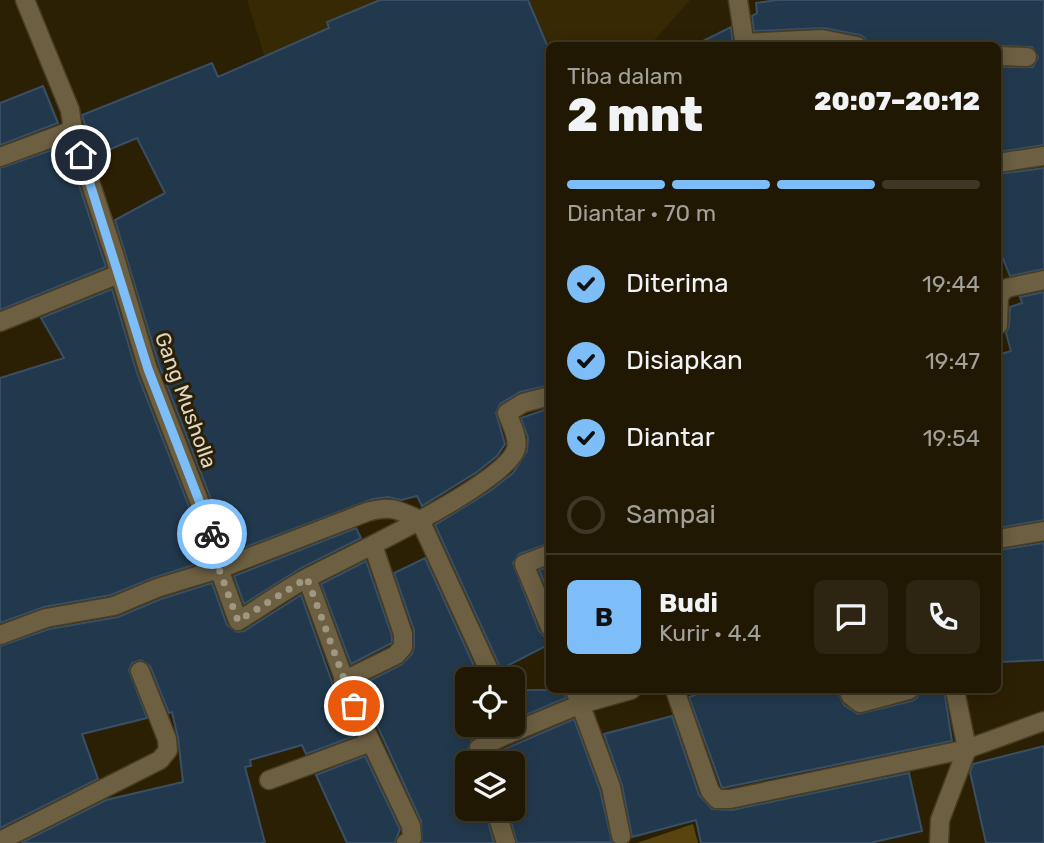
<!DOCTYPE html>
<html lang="id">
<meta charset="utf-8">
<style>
:root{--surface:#211803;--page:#2d2512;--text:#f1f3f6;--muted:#a2a09a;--line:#3e3725;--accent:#7dbef9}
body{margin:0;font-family:Rubik,sans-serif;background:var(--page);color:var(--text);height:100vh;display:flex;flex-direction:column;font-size:26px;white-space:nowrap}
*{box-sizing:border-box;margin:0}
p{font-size:23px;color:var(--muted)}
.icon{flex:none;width:38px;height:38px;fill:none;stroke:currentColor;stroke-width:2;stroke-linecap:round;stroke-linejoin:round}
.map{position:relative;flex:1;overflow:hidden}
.panel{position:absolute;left:546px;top:42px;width:455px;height:651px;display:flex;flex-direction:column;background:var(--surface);border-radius:10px;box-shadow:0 4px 18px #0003,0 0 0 2px var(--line)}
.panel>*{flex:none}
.buttons{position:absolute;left:455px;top:667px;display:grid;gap:14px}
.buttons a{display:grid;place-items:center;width:70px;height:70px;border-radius:10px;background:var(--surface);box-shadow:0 4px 18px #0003,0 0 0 2px var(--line);font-size:35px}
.pin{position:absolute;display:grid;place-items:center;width:60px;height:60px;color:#fff;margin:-30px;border:4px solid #fff;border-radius:50%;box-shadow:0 2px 7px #0007}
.courier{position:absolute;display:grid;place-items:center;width:70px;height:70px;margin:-35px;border:5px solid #7dbef9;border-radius:50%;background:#fff;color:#222;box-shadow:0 2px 9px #0007}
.overview em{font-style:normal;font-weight:800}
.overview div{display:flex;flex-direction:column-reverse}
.overview{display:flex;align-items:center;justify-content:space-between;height:119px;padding:0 21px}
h1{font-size:46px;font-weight:800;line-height:52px}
.bar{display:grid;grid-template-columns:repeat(4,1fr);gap:10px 7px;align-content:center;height:84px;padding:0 21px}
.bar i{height:9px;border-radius:5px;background:var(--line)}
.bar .on{background:var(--accent)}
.bar p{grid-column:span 4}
.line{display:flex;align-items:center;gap:18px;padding:0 21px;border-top:2px solid var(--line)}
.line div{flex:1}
.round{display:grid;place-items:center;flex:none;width:74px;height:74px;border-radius:10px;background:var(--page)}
ol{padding:0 21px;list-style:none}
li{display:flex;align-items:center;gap:21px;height:77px}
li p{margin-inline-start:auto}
li .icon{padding:7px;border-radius:50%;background:var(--accent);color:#111;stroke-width:4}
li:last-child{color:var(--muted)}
li i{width:38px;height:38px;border:4px solid var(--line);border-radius:50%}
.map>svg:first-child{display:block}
.built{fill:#372903}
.green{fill:#57440f}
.building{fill:#22394d;stroke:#384f65;stroke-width:2}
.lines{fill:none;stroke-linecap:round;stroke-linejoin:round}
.service-casing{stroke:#483d23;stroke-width:21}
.minor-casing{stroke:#483d23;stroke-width:21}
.service{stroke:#6c5f42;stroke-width:18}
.minor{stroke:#6c5f42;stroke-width:18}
.done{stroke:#a09783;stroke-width:7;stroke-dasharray:0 12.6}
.route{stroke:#7dbef9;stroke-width:9}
.labels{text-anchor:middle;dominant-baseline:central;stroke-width:6;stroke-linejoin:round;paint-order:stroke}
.street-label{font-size:21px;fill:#ded7c7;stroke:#2c2004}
</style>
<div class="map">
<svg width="1044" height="843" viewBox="0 0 1044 843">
<rect width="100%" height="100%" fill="#2c2004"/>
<path class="built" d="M247,0H690L650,45L550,46L549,156L266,61Z"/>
<path class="green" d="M693,824L698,843H637Z"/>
<path class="building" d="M380,0H528L550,52V385L520,392L500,404L496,413L505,444L497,456L477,472L422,506L417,496L401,500L388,497L373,499L227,554L221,525L159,365L115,220L165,193L137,138L94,156L82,115L212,63L218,77L329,28L327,22Z
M777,0H1044V145L998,152V67H1033L1038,57L1032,47L902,42V46H868L865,38L860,35L824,28L754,31L752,16L757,13L756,3Z
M731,27L733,46H693Z
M43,86L58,123L0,145V103Z
M66,145L106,267L0,310V168Z
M1044,168V269L1010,276L998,246V174Z
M112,289L137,373L199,532L206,561L153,578L111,595L44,607L0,623V378L64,358L41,318Z
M1044,292V520L998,528V355L1011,351L1006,333L1009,326L1010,307L1022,303L1020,297Z
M550,408V543L519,554L513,563L539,631L544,636L550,638V644L501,669L435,525L490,491L513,473L527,451L528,438L521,418Z
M356,528L361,538L301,568L244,604L234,576Z
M1044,543V660L998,662V550Z
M425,558L480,679H467V686L460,690H467V724H498L473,738L468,749L470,763H467V808H484L494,843H422L421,821L359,686L401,665L412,654L414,647V630L394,573Z
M366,561L392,636V643L351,664L321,584Z
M550,566V596L539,570Z
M212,583L227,625L237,632L244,631L301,595L333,685L355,736L306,754L302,745L250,760L251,766L245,767L265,843H21L106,800L183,782L178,738L172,712L169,713L150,666L141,660L132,663L129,670L147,718L82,734L98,779L0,828V646L49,629L118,617L161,599Z
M513,690H564L566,698L516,719L513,717Z
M709,690H837L844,705L858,714L912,701L917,698L920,690H944L952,741L722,788L689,697Z
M672,716L699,795L712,809L732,810L909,773L922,831L870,843H701L696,820L632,837L622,785L604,734Z
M574,719L600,790L612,842L517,843L507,808H513V763H492L491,755Z
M1044,746V843H986L970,772L973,764Z
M365,756L400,829L395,843H347L316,775Z"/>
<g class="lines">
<g class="service-casing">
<path id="service" d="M0,841L160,760L168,750L167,739L140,671
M939,843L940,820L967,749"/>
</g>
<g class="minor-casing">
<path id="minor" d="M25,0L70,110L73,130L114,254L148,369L210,529L219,569L238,621C261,607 283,591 307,578C345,558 504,485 516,449C519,437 511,424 507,413L523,403L550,396
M738,0L745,46
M745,43L822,39L857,46
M998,56L1027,57
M0,157L73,130
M998,163L1044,156
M0,322L119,274
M998,325L999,295L1007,288L1044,280
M998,539L1044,531
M550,554L524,564L550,627
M307,578L354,706L411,826L412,838L406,843
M0,635L46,618L114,606L157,588L219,569L367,512C391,505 398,510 420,520L493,679
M343,681L396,655L403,647V634L373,545
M575,690L611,787L621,836
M675,690L710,791L717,799H730L967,749L1044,721
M848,690L851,696L860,703L909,690
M955,690L967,749
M504,736L581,704L631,690
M481,763L479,748L504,736L510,728
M269,780L371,742
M495,808L506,843"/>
</g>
<use href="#service" class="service"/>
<use href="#minor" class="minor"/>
</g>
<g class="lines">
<path class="done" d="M212,534L219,569L238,621L307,578L354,706"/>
<path class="route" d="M81,155L148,369L212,534"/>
</g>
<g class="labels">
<g class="street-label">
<text transform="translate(186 400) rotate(70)">Gang Musholla</text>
</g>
</g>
</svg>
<div class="buttons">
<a><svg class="icon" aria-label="locate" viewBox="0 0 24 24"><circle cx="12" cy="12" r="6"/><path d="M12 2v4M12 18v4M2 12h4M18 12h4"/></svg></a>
<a><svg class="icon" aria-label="layers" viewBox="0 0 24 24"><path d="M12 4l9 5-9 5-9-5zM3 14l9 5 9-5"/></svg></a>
</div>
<div class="pin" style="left:354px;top:706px;background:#ea580c"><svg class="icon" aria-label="bag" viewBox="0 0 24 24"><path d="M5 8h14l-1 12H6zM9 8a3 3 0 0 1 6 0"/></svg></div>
<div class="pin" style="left:81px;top:155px;background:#1f2937"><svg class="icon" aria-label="home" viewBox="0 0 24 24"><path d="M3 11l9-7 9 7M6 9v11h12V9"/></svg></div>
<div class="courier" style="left:212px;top:534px"><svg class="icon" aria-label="bike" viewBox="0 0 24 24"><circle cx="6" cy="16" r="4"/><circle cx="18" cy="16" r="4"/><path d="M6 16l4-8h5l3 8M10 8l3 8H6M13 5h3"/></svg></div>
<section class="panel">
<div class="overview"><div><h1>2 mnt</h1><p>Tiba dalam</p></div><em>20:07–20:12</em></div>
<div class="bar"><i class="on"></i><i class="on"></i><i class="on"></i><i></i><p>Diantar · 70 m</p></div>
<ol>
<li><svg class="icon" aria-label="check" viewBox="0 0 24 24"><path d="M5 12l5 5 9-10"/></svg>Diterima<p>19:44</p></li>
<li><svg class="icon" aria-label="check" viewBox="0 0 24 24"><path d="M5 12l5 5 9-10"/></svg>Disiapkan<p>19:47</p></li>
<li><svg class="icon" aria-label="check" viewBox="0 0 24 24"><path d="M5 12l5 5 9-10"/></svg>Diantar<p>19:54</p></li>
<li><i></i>Sampai</li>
</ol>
<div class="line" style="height:126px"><b class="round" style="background:var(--accent);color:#111">B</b><div><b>Budi</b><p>Kurir · 4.4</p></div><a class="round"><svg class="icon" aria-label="chat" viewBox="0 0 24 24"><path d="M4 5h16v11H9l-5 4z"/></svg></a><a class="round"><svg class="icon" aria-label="phone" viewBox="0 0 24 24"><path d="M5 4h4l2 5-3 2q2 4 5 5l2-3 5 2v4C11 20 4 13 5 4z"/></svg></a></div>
</section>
</div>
